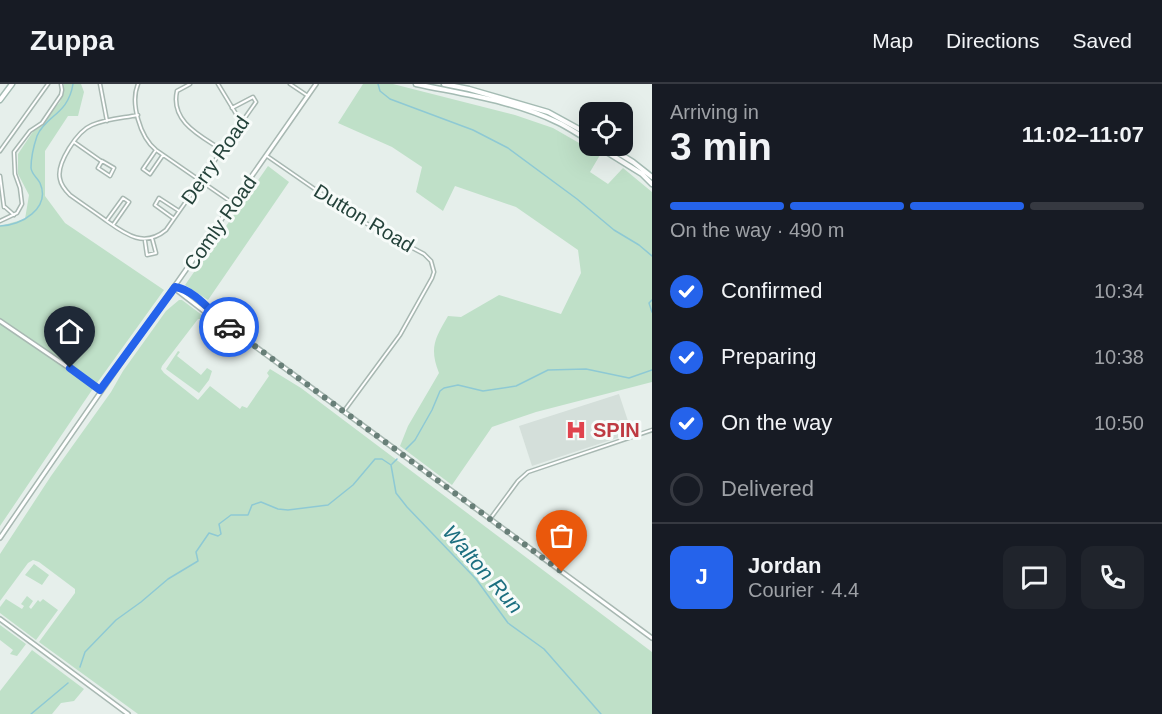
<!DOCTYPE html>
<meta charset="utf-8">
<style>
:root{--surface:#171b24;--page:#20242c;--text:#f1f3f6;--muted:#9ea1a6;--line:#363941;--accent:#2563eb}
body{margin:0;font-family:Helvetica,sans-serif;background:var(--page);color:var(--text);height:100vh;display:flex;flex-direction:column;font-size:22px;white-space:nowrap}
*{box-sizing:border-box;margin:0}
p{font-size:20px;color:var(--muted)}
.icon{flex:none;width:33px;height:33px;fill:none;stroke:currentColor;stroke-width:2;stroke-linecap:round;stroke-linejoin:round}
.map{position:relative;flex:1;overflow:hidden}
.side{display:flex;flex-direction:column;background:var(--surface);width:510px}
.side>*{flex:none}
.buttons{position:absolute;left:579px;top:18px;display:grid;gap:12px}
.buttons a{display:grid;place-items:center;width:54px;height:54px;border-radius:12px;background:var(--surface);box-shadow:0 6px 24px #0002;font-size:30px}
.pin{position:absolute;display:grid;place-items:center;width:51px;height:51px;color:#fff;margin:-62px -26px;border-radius:50% 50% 50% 0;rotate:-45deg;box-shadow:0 0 6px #0007}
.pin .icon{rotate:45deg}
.courier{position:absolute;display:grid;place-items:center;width:60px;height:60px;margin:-30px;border:4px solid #2563eb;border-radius:50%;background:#fff;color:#222;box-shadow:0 2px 8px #0007}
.headline em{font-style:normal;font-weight:600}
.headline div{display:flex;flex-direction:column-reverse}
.headline{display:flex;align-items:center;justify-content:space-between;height:102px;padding:0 18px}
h1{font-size:39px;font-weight:600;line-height:45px}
.bar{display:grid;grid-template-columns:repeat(4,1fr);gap:9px 6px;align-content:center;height:72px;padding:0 18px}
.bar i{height:8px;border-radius:4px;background:var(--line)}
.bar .on{background:var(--accent)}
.bar p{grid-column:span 4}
.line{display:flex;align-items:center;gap:15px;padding:0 18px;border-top:2px solid var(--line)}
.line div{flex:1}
.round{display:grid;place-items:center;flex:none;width:63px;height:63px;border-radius:12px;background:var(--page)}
ol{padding:0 18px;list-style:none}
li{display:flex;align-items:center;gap:18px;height:66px}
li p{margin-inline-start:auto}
li .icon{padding:6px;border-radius:50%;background:var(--accent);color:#fff;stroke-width:4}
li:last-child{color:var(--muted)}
li i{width:33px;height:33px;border:3px solid var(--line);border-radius:50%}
header{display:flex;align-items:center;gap:36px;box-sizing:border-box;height:84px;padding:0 30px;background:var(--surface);border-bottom:2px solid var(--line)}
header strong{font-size:28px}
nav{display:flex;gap:33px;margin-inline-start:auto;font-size:21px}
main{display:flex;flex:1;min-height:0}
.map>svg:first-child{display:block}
.built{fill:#d4dfda}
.green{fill:#bfe0c8}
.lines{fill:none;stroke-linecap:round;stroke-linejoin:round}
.stream{stroke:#8ec9d4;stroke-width:1.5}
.minor-casing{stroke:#a8b8b2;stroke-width:5}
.tertiary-casing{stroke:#a8b8b2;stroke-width:6}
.secondary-casing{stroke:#a4bbb3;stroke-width:7}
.minor{stroke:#fff;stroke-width:2}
.tertiary{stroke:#fff;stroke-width:3}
.secondary{stroke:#fff;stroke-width:4}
.done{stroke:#687f78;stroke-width:6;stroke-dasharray:0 10.8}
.route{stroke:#2563eb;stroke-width:8}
.labels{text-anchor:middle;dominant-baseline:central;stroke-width:6;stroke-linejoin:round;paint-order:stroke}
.street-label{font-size:20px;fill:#24423a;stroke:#f7fbf9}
.health-label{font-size:20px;font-weight:bold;fill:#be3a42;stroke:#f7fbf9;text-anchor:start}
.water-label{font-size:21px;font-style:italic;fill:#1c6f80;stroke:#f7fbf9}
</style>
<header>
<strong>Zuppa</strong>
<nav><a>Map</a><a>Directions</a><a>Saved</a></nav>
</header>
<main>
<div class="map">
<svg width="652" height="630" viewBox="0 0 652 630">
<rect width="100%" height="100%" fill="#e6efeb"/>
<path class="built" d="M619,310L632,349L532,382L519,342Z"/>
<path class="green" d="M64,0H81L84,8L78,32H68L45,67V112L65,139L164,206L92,306L0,442V142L25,135L29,111L18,90V70L32,49L60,18Z
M363,0H393L515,31L553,44L600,71L590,88L608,100L623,84L652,108V298L536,328L492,343L452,401L400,362L408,342L439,289C429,264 435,254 448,232L461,233L499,211L561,230L581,189L578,166L516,123L455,102L443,127L416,108L422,83L392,63L338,39Z
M268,82L289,98L208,216L185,201Z
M179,216H182L234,255L231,257L203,235H198L162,282L161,285L164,289L198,316L210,302L240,325L242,322L247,324L269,292L267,289L270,285L301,304L652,568V630H138L39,558L75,509V505L39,478L33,476L28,479L0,517V470L51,392L111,308L123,287L166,227Z
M178,267L180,268L177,272L201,291L207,284L212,287L209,296L199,309L166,285Z
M34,480L49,491L42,501L25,491Z
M27,512L33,517L29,523L31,525L38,516L40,518L43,515L58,526L36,556L0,529V523L6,515L22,525L24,522L21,520Z
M0,541L26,560L17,572L10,570L13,566L0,556Z
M32,566L84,605L74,617L61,619L52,630H0V607Z"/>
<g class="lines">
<path class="stream" d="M378,0L380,7L390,15L473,46L508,64L577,115L614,146L639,161L652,172
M0,142C21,142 51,124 40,99C37,93 32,91 31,84C31,74 34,61 37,52C46,31 68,31 73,0
M652,216L649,219L652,228
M406,365L415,356L432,326L440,307L444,304L458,301L483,307L516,302L548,286L586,285L629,294L652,286
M392,380L397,375
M391,381L396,409L407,423L476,495L508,539L544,565L601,630
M80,583L85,568L116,536L141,518L168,495L198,477L196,468L209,449L218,452L221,450L219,440L231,431H248L252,421L261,418L278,425L288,426L328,421L353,401L375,375H382L391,381
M31,630L68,599"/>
<g class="minor-casing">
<path id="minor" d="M100,0L107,37
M138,0C130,19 140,53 156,66L234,120
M190,0L177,7C170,38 201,52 222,66
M218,0L241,38
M290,0L308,12
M138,31C123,34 106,35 92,41C77,47 56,80 60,95C61,101 65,106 70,111C81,119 93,127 104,135C124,149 143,165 166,146L256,18L253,13L232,24
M74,58L101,77
M156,66L143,85L150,90L163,71
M0,67L48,0
M267,72L358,135L424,170L431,177L434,188L432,194L400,251L344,327
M102,77L114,84L110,92L98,84Z
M0,92L4,123
M5,123L14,131
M173,134L155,121L159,114L179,127
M107,136L123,114L129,118L113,141
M0,137L17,129L22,120L20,104L15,90L14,68L30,47L42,39L61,11L62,6L61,0
M145,157L147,171L156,169L152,154
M490,435L518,397L528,388L652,346"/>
</g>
<g class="tertiary-casing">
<path id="tertiary" d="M175,203C190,205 212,226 222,238L652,554
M175,203L178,207L213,234L221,237
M0,237L100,305
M0,454C104,301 211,151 316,0
M0,535L128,630"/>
</g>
<g class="secondary-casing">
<path id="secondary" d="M416,0C463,10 514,17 557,38C568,43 579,51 590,57
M444,0L469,5L548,28L590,51
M0,16L12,0
M597,62L642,90L652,100
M607,62L633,78L652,93"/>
</g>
<use href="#minor" class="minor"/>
<use href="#tertiary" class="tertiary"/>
<use href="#secondary" class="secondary"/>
</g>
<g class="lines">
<path class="done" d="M229,243L562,488"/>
<path class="route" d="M70,284L100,306L175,203C196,206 213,231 229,243"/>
</g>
<defs>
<g id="hospital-bare" transform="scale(1.62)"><path d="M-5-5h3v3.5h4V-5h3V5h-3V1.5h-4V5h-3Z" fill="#e0444e" stroke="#f7fbf9" stroke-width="2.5" paint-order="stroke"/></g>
</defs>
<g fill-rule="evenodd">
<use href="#hospital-bare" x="576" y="346"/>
</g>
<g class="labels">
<g class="street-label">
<text transform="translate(215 76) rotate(-55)">Derry Road</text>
<text transform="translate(364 134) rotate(31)">Dutton Road</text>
<text transform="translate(220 139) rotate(-55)">Comly Road</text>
</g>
<g class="health-label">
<text x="593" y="346">SPIN</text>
</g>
<g class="water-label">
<text transform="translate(483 485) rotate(49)">Walton Run</text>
</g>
</g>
</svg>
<div class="buttons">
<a><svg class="icon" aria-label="locate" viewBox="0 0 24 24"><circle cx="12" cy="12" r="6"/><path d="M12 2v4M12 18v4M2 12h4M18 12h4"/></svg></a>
</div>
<div class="pin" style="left:562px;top:488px;background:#ea580c"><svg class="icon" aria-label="bag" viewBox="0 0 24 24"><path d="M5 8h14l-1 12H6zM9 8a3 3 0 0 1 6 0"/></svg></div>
<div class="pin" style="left:70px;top:284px;background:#1f2937"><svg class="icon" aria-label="home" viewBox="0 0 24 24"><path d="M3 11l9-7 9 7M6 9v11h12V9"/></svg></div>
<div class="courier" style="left:229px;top:243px"><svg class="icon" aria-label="car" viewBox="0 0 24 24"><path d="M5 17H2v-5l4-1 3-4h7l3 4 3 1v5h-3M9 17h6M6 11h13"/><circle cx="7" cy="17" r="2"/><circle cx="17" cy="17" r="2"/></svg></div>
</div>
<section class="side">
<div class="headline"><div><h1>3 min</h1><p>Arriving in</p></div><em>11:02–11:07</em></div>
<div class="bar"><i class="on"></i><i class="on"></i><i class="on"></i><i></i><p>On the way · 490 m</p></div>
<ol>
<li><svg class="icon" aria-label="check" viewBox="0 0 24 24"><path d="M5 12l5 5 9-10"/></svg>Confirmed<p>10:34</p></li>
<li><svg class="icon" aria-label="check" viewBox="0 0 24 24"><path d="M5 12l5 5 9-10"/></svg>Preparing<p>10:38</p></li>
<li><svg class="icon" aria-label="check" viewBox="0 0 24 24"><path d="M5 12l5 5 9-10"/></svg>On the way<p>10:50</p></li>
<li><i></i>Delivered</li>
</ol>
<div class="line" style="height:108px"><b class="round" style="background:var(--accent);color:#fff">J</b><div><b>Jordan</b><p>Courier · 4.4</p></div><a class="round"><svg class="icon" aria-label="chat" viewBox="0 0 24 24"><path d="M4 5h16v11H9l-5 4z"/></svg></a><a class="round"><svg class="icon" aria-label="phone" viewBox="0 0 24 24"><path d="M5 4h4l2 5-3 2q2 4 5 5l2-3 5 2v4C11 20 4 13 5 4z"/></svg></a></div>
</section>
</main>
